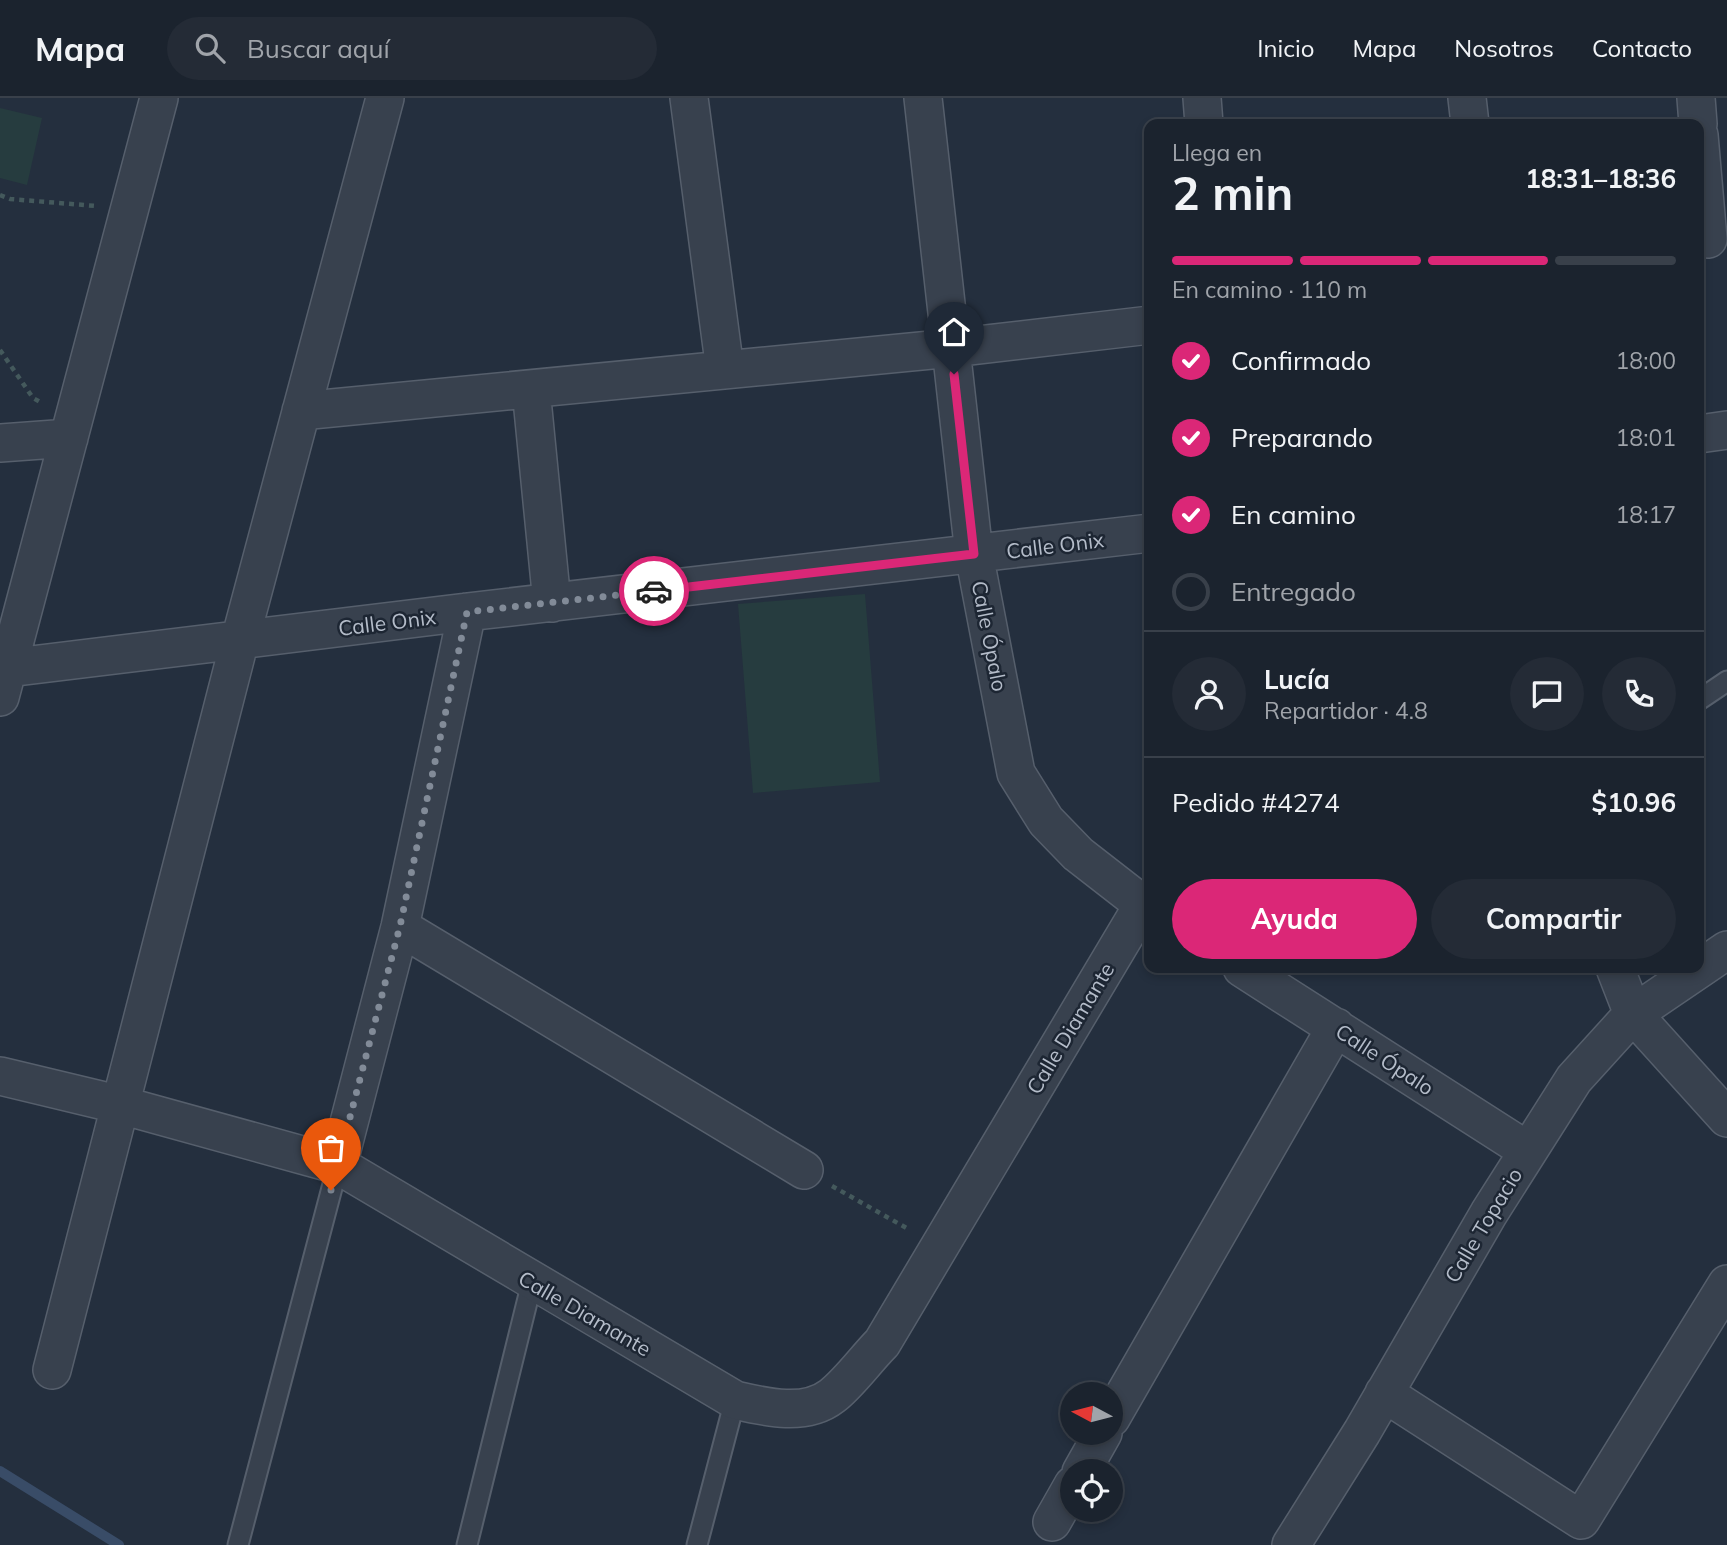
<!DOCTYPE html>
<html lang="es">
<meta charset="utf-8">
<style>
:root{--surface:#1b232e;--page:#242b36;--text:#f1f3f6;--muted:#a0a4aa;--line:#39404a;--accent:#db2777}
body{margin:0;font-family:Mulish,sans-serif;background:var(--page);color:var(--text);height:100vh;display:flex;flex-direction:column;font-size:26px;white-space:nowrap}
*{box-sizing:border-box;margin:0}
p{font-size:23px;color:var(--muted)}
.icon{flex:none;width:38px;height:38px;fill:none;stroke:currentColor;stroke-width:2;stroke-linecap:round;stroke-linejoin:round}
.map{position:relative;flex:1;overflow:hidden}
.drawer{position:absolute;left:1144px;top:21px;width:560px;height:854px;display:flex;flex-direction:column;background:var(--surface);border-radius:14px;box-shadow:0 4px 10px #0003,0 0 0 2px var(--line)}
.drawer>*{flex:none}
.needle{width:46px;rotate:277deg}
.fabs{position:absolute;left:1060px;top:1284px;display:grid;gap:14px}
.fabs a{display:grid;place-items:center;width:63px;height:63px;border-radius:50%;background:var(--surface);box-shadow:0 4px 10px #0003,0 0 0 2px var(--line);font-size:35px}
.pin{position:absolute;display:grid;place-items:center;width:60px;height:60px;color:#fff;margin:-72px -30px;border-radius:50% 50% 50% 0;rotate:-45deg;box-shadow:0 0 7px #0007}
.pin .icon{rotate:45deg}
.courier{position:absolute;display:grid;place-items:center;width:70px;height:70px;margin:-35px;border:5px solid #db2777;border-radius:50%;background:#fff;color:#222;box-shadow:0 2px 9px #0007}
.headline em{font-style:normal;font-weight:700}
.headline div{display:flex;flex-direction:column-reverse}
.headline{display:flex;align-items:center;justify-content:space-between;height:119px;padding:0 28px}
h1{font-size:46px;font-weight:700;line-height:52px}
.bar{display:grid;grid-template-columns:repeat(4,1fr);gap:10px 7px;align-content:center;height:84px;padding:0 28px}
.bar i{height:9px;border-radius:5px;background:var(--line)}
.bar .selected{background:var(--accent)}
.bar p{grid-column:span 4}
.line{display:flex;align-items:center;gap:18px;padding:0 28px;border-top:2px solid var(--line)}
.line div{flex:1}
.round{display:grid;place-items:center;flex:none;width:74px;height:74px;border-radius:37px;background:var(--page)}
ol{padding:0 28px;list-style:none}
li{display:flex;align-items:center;gap:21px;height:77px}
li p{margin-inline-start:auto}
li .icon{padding:7px;border-radius:50%;background:var(--accent);color:#fff;stroke-width:4}
li:last-child{color:var(--muted)}
li i{width:38px;height:38px;border:4px solid var(--line);border-radius:50%}
.primary-button{display:flex;gap:14px;margin-top:auto;padding:14px 28px}
.primary-button a{flex:1;height:80px;border-radius:42px;background:var(--accent);color:#fff;font-size:28px;font-weight:700;line-height:80px;text-align:center}
.primary-button a+a{background:var(--page);color:var(--text)}
header{display:flex;align-items:center;gap:42px;box-sizing:border-box;height:98px;padding:0 35px;background:var(--surface);border-bottom:2px solid var(--line)}
header strong{font-size:33px}
nav{display:flex;gap:38px;margin-inline-start:auto;font-size:24px}
.search{width:490px;height:63px;background:var(--page);display:flex;align-items:center;gap:18px;box-sizing:border-box;padding:0 24px;border-radius:38px;color:var(--muted);font-size:26px}
.map>svg:first-child{display:block}
.green{fill:#263c3f}
.lines{fill:none;stroke-linecap:round;stroke-linejoin:round}
.stream{stroke:#394c67;stroke-width:10}
.service-casing{stroke:#565f6c;stroke-width:23}
.minor-casing{stroke:#565f6c;stroke-width:40}
.path{stroke:#44595c;stroke-width:4.5;stroke-dasharray:5 5;stroke-linecap:butt}
.service{stroke:#38414e;stroke-width:19}
.minor{stroke:#38414e;stroke-width:37}
.done{stroke:#828b98;stroke-width:7;stroke-dasharray:0 12.6}
.route{stroke:#db2777;stroke-width:9}
.labels{text-anchor:middle;dominant-baseline:central;stroke-width:5;stroke-linejoin:round;paint-order:stroke}
.street-label{font-size:21px;fill:#b4bcc9;stroke:#1d2633}
</style>
<header>
<strong>Mapa</strong>
<div class="search"><svg class="icon" aria-label="search" viewBox="0 0 24 24"><circle cx="10" cy="10" r="6"/><path d="M15 15l6 6"/></svg>Buscar aquí</div>
<nav><a>Inicio</a><a>Mapa</a><a>Nosotros</a><a>Contacto</a></nav>
</header>
<div class="map">
<svg width="1727" height="1447" viewBox="0 0 1727 1447">
<rect width="100%" height="100%" fill="#242f3e"/>
<path class="green" d="M0,10L42,20L27,87L0,80Z
M865,496L880,684L753,695L738,506Z"/>
<g class="lines">
<path class="stream" d="M0,1373L119,1447"/>
<g class="service-casing">
<path id="service" d="M1699,602L1727,583
M238,1447L338,1067
M467,1447L532,1184
M697,1447L735,1302"/>
</g>
<g class="minor-casing">
<path id="minor" d="M689,0L725,272
M923,0L974,456L1016,675L1046,723L1078,756L1150,812
M1202,0L1204,26
M1467,0L1470,26
M1696,0L1698,26
M1699,37L1708,141
M531,291L552,505
M301,313L952,250L1150,227
M1699,336L1727,332
M0,345L69,340
M467,514L400,829L338,1067L735,1302C765,1309 805,1319 832,1298C849,1285 866,1261 882,1245L1143,807
M0,571L467,514L1150,435
M0,599L159,0
M400,829L804,1072
M1242,870L1528,1053
M1615,870L1633,916L1727,1020
M0,978L121,1007L338,1067
M52,1272L240,542L385,0
M1384,1295L1581,1422L1727,1186
M1111,1320L1336,929
M1081,1374L1103,1335
M1052,1424L1073,1387
M1291,1447L1362,1334L1489,1115L1574,981L1633,916L1727,852"/>
</g>
<path class="path" d="M0,97L10,101L96,108
M0,252L33,300L42,305
M832,1088L910,1132"/>
<use href="#service" class="service"/>
<use href="#minor" class="minor"/>
</g>
<g class="lines">
<path class="done" d="M331,1092L400,828L467,514L654,493"/>
<path class="route" d="M654,493L974,456L954,276"/>
</g>
<g class="labels">
<g class="street-label">
<text transform="translate(1055 447) rotate(-7)">Calle Onix</text>
<text transform="translate(387 524) rotate(-7)">Calle Onix</text>
<text transform="translate(990 538) rotate(79)">Calle Ópalo</text>
<text transform="translate(1070 930) rotate(-59)">Calle Diamante</text>
<text transform="translate(1385 961) rotate(33)">Calle Ópalo</text>
<text transform="translate(1483 1127) rotate(-59)">Calle Topacio</text>
<text transform="translate(585 1215) rotate(30)">Calle Diamante</text>
</g>
</g>
</svg>
<div class="fabs">
<a><svg class="needle" viewBox="-14 -14 28 28"><path d="M0-13l5 13h-10z" fill="#e53935"/><path d="M0 13l5-13h-10z" fill="#a0a4aa"/></svg></a>
<a><svg class="icon" aria-label="locate" viewBox="0 0 24 24"><circle cx="12" cy="12" r="6"/><path d="M12 2v4M12 18v4M2 12h4M18 12h4"/></svg></a>
</div>
<div class="pin" style="left:331px;top:1092px;background:#ea580c"><svg class="icon" aria-label="bag" viewBox="0 0 24 24"><path d="M5 8h14l-1 12H6zM9 8a3 3 0 0 1 6 0"/></svg></div>
<div class="pin" style="left:954px;top:276px;background:#1f2937"><svg class="icon" aria-label="home" viewBox="0 0 24 24"><path d="M3 11l9-7 9 7M6 9v11h12V9"/></svg></div>
<div class="courier" style="left:654px;top:493px"><svg class="icon" aria-label="car" viewBox="0 0 24 24"><path d="M5 17H2v-5l4-1 3-4h7l3 4 3 1v5h-3M9 17h6M6 11h13"/><circle cx="7" cy="17" r="2"/><circle cx="17" cy="17" r="2"/></svg></div>
<section class="drawer">
<div class="headline"><div><h1>2 min</h1><p>Llega en</p></div><em>18:31–18:36</em></div>
<div class="bar"><i class="selected"></i><i class="selected"></i><i class="selected"></i><i></i><p>En camino · 110 m</p></div>
<ol>
<li><svg class="icon" aria-label="check" viewBox="0 0 24 24"><path d="M5 12l5 5 9-10"/></svg>Confirmado<p>18:00</p></li>
<li><svg class="icon" aria-label="check" viewBox="0 0 24 24"><path d="M5 12l5 5 9-10"/></svg>Preparando<p>18:01</p></li>
<li><svg class="icon" aria-label="check" viewBox="0 0 24 24"><path d="M5 12l5 5 9-10"/></svg>En camino<p>18:17</p></li>
<li><i></i>Entregado</li>
</ol>
<div class="line" style="height:126px"><a class="round"><svg class="icon" aria-label="person" viewBox="0 0 24 24"><circle cx="12" cy="8" r="4"/><path d="M4 21q1-7 8-7t8 7"/></svg></a><div><b>Lucía</b><p>Repartidor · 4.8</p></div><a class="round"><svg class="icon" aria-label="chat" viewBox="0 0 24 24"><path d="M4 5h16v11H9l-5 4z"/></svg></a><a class="round"><svg class="icon" aria-label="phone" viewBox="0 0 24 24"><path d="M5 4h4l2 5-3 2q2 4 5 5l2-3 5 2v4C11 20 4 13 5 4z"/></svg></a></div>
<div class="line" style="height:91px"><div>Pedido #4274</div><b>$10.96</b></div>
<div class="primary-button"><a>Ayuda</a><a>Compartir</a></div>
</section>
</div>
